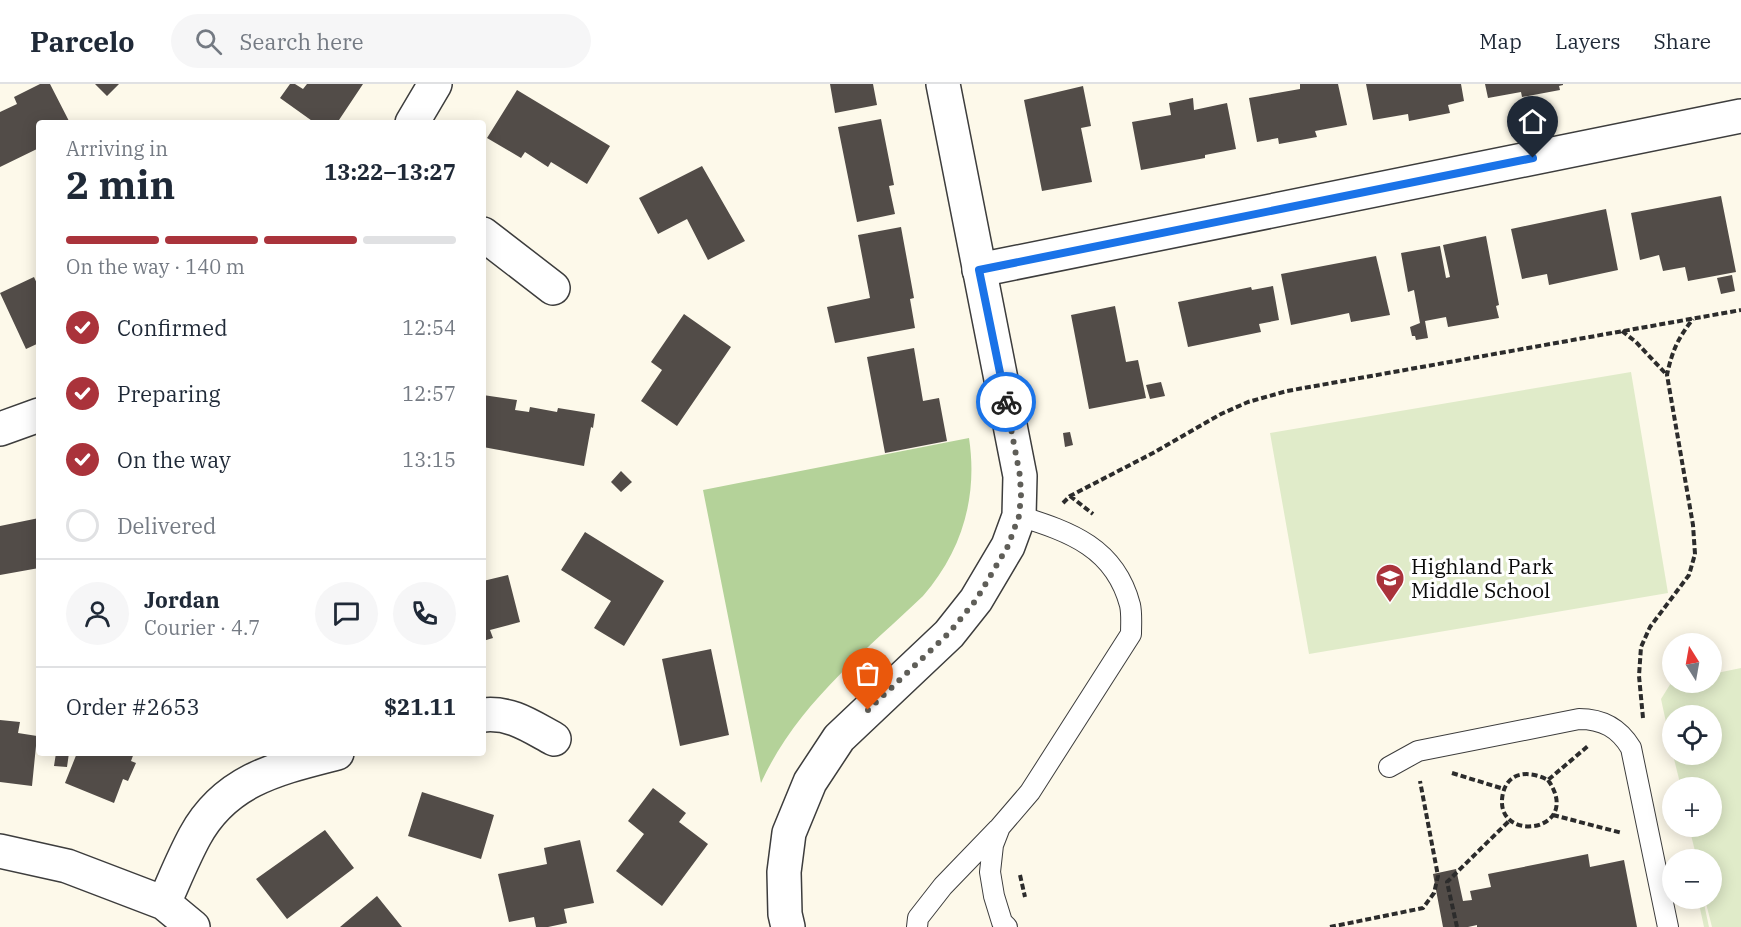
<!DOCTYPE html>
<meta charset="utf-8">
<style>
:root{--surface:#fff;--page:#f6f6f7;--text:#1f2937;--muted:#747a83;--line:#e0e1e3;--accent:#aa333b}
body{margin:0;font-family:"IBM Plex Serif",serif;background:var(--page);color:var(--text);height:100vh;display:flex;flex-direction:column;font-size:22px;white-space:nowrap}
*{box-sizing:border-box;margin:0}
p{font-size:20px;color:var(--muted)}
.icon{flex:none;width:33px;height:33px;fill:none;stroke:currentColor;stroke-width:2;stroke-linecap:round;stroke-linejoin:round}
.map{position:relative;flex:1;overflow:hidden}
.side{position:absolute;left:36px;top:36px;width:450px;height:636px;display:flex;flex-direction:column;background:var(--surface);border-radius:6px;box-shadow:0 3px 15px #0003}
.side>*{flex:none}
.needle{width:39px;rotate:349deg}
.fabs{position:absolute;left:1662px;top:549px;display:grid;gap:12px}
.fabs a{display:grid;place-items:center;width:60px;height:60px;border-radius:50%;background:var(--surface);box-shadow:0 3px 15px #0003;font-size:30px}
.pin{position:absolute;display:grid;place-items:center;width:51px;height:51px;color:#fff;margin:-62px -26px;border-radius:50% 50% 50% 0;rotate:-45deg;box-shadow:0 0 6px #0007}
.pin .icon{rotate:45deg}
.courier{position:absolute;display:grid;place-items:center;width:60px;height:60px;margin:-30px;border:4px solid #1a73e8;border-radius:50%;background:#fff;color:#222;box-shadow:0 2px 8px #0007}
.headline em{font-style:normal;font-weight:700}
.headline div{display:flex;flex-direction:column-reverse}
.headline{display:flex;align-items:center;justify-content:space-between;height:102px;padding:0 30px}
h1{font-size:39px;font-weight:700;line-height:45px}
.bar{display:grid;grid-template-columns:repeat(4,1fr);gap:9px 6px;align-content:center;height:72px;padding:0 30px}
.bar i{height:8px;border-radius:4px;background:var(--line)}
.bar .current{background:var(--accent)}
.bar p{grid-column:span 4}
.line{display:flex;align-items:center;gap:15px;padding:0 30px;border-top:2px solid var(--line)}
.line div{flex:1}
.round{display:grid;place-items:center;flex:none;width:63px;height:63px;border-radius:32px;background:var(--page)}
ol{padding:0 30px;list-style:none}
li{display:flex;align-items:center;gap:18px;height:66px}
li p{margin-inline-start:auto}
li .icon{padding:6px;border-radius:50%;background:var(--accent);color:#fff;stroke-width:4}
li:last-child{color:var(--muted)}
li i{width:33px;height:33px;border:3px solid var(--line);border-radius:50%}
header{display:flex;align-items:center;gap:36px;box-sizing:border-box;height:84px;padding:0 30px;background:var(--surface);border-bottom:2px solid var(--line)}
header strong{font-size:28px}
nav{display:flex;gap:33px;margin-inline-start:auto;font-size:21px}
.search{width:420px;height:54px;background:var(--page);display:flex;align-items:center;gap:15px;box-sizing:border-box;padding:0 21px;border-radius:33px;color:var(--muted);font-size:22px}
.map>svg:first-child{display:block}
.forest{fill:#b4d299}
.pitch{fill:#e0ebc9}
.building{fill:#524c48}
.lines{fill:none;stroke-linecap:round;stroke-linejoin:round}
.service-casing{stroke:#3d3d3d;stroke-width:22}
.minor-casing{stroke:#3d3d3d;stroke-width:36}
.tertiary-casing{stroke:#3d3d3d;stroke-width:36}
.path{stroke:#2c2c2c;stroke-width:4;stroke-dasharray:6 3;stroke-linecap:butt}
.service{stroke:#fff;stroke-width:20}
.minor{stroke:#fff;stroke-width:33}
.tertiary{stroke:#fff;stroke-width:33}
.done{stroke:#5f5e58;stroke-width:6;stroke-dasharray:0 10.8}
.route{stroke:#1a73e8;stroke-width:8}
.labels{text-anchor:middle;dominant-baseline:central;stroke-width:6;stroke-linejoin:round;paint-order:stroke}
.poi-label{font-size:21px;fill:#0a0a0a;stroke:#fff;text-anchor:start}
</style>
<header>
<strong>Parcelo</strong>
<div class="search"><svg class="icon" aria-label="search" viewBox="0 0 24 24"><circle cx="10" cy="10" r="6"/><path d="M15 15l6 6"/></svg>Search here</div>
<nav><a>Map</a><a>Layers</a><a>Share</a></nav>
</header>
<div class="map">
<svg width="1741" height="843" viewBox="0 0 1741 843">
<rect width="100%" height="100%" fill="#fdf9ea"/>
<path class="forest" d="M969,354C978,413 962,467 923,512C863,569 796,622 761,699L703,406Z"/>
<path class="pitch" d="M1631,288L1668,509L1309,570L1270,349Z
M1741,584V843H1712L1705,815L1712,814V776L1697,775L1689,743L1712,742V704L1681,703L1673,671L1712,670V632H1672V666L1661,615L1671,599L1712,598V590Z
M1698,815H1703L1709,843H1704Z"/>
<path class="building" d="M40,0H50L70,39H39V64L0,83V28L17,20L14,13Z
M95,0H119L107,12Z
M290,0H295L303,5L307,0H363L337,39H315L280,14Z
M830,0H873L877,21L835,29Z
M1300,0H1338L1347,41L1315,47L1317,53L1279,60L1278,54L1257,58L1249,14L1300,5Z
M1366,0H1461L1464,17L1448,21L1450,29L1409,37L1408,30L1373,36Z
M1485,0H1563V1L1559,2L1560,6L1522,13L1521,8L1488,14Z
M1083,2L1091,42L1081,44L1092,98L1042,107L1024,16Z
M517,6L610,62L587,100L551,78L548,83L525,68L521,74L487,54Z
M1193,14L1194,26L1227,19L1236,65L1205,71V74L1141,86L1132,38L1171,31L1169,19Z
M881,35L894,101L889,102L895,130L857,138L838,43Z
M702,82L745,157L708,176L687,135L658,150L639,114Z
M1721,112L1736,188L1688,197L1685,183L1663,187L1659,171L1640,176L1631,129Z
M1606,125L1618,186L1549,201L1547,190L1522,195L1511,145Z
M901,143L914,214L910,215L915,244L835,259L827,223L870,214L858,151Z
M1486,152L1499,221L1496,222L1499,234L1448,243L1446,233L1425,237L1428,254L1416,256L1415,252H1412L1410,243L1420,239L1414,206L1408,208L1401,169L1440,162L1446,194L1450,193L1443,161Z
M1376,172L1390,231L1351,238L1349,229L1291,241L1281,190Z
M1732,191L1735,207L1721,210L1717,194Z
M34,193L39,204V259L26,265L0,209Z
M1273,202L1279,236L1259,240L1261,248L1188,263L1178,218L1251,203L1252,206Z
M1115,222L1126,278L1138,276L1146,314L1089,325L1071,231Z
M684,230L731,263L677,342L641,317L662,286L651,278Z
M914,264L923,317L939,314L947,357L885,369L867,273Z
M1161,298L1165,312L1150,315L1146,301Z
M483,311L517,316L515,326L529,328L530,323L557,328L558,324L595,330L593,344L591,343L584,382L483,363Z
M1070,348L1073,361L1065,363L1063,349Z
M621,387L632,398L621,408L611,398Z
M39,434V484L0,491V442Z
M585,448L664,497L624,562L594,544L611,517L561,486Z
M508,491L520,538L490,546L493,554L483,557V497Z
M711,565L729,651L680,662L662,575Z
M0,636L20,638L18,649L37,652L32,702L0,698Z
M56,669H69L67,683L54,682Z
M77,669H134L131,677L136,679L128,697L123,695L114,719L65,699Z
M653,704L686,729L679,738L708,760L662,822L616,787L644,750L628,737Z
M422,708L494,731L481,775L408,752Z
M325,746L354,784L287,835L256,795Z
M580,756L594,819L564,825L567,839L548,843H536L534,833L509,838L498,790L547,780L544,764Z
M1588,770L1590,783L1624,776L1637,843H1477V841L1468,843H1443L1433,790L1456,785L1463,817L1472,816L1470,807L1491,803L1488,790Z
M377,812L402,843H340Z"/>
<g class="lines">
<g class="service-casing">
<path id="service" d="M1389,683L1418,667L1579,635C1603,635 1619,644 1631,664L1668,843
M917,843L918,834L943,802L998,745
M1007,843L1002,838L994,812L990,788L993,761L1000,743L1030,708L1131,550C1131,541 1132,530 1130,521C1115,464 1071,448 1019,432"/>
</g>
<g class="minor-casing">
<path id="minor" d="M412,39L435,0
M483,150L553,204
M979,186L1741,32
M0,345L39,331
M483,631C511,628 530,642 554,655
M0,767L67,782L164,819L193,843
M164,819C174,797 183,774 195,752C226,695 279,684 337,669"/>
</g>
<g class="tertiary-casing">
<path id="tertiary" d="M788,843L785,830L784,788L789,749L810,698L839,654L949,550L976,516L1008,462L1019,432L1020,392L943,0"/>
</g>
<path class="path" d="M1622,247L1636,258L1667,291
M1070,412L1093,430
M1063,419L1070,412L1153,369L1221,330L1248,318L1287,307L1741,226
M1643,634L1639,592L1641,563L1650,543L1689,491L1695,470L1693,441L1667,291C1672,267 1678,254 1693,235
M1452,689L1504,705
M1548,696C1585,749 1491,761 1503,709C1509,686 1531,687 1548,696L1588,662
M1553,731L1622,749
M1020,791L1025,813
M1330,843L1423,824L1434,809L1438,792L1420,697
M1457,843L1447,798L1510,736"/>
<use href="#service" class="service"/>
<use href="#minor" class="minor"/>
<use href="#tertiary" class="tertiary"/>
</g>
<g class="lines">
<path class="done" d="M868,626L949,549L976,516L1008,462L1019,432L1021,412L1020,392L1006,318"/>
<path class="route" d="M1006,318L979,186L1533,74"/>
</g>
<defs>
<g id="school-pin" transform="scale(1.5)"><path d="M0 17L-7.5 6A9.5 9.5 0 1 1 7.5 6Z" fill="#aa333b" stroke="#fff"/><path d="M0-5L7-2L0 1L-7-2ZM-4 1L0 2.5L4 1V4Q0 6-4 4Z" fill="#fff"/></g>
</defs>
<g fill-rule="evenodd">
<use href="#school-pin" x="1390" y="494"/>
</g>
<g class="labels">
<g class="poi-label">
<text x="1411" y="482">Highland Park<tspan x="1411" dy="24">Middle School</tspan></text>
</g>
</g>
</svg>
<div class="fabs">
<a><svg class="needle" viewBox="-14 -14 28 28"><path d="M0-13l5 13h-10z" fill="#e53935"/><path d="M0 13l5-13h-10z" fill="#747a83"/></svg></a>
<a><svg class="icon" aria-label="locate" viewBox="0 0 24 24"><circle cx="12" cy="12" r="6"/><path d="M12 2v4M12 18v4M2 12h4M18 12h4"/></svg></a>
<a>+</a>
<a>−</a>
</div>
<div class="pin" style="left:868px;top:626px;background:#ea580c"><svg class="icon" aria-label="bag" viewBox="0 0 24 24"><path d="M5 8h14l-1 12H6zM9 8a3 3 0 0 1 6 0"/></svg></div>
<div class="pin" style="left:1533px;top:74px;background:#1f2937"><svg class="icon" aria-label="home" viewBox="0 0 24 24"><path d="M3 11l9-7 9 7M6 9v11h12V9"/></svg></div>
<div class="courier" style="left:1006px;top:318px"><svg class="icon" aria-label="bike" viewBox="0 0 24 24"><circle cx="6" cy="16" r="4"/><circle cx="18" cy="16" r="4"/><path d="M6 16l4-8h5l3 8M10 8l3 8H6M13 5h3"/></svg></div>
<section class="side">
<div class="headline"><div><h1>2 min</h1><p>Arriving in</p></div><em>13:22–13:27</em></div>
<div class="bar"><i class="current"></i><i class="current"></i><i class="current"></i><i></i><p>On the way · 140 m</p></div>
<ol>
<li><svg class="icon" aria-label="check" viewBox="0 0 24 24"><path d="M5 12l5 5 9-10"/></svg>Confirmed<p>12:54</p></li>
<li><svg class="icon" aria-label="check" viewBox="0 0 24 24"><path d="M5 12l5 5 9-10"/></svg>Preparing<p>12:57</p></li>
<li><svg class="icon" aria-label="check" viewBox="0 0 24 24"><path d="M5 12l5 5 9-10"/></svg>On the way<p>13:15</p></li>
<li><i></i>Delivered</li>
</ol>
<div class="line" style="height:108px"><a class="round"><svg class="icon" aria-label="person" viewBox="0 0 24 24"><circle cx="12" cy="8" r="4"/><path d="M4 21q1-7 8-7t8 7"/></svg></a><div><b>Jordan</b><p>Courier · 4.7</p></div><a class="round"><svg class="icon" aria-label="chat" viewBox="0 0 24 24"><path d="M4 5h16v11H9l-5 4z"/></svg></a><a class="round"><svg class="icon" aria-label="phone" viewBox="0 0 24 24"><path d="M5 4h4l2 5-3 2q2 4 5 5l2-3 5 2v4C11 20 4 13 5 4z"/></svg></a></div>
<div class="line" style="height:78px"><div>Order #2653</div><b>$21.11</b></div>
</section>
</div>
